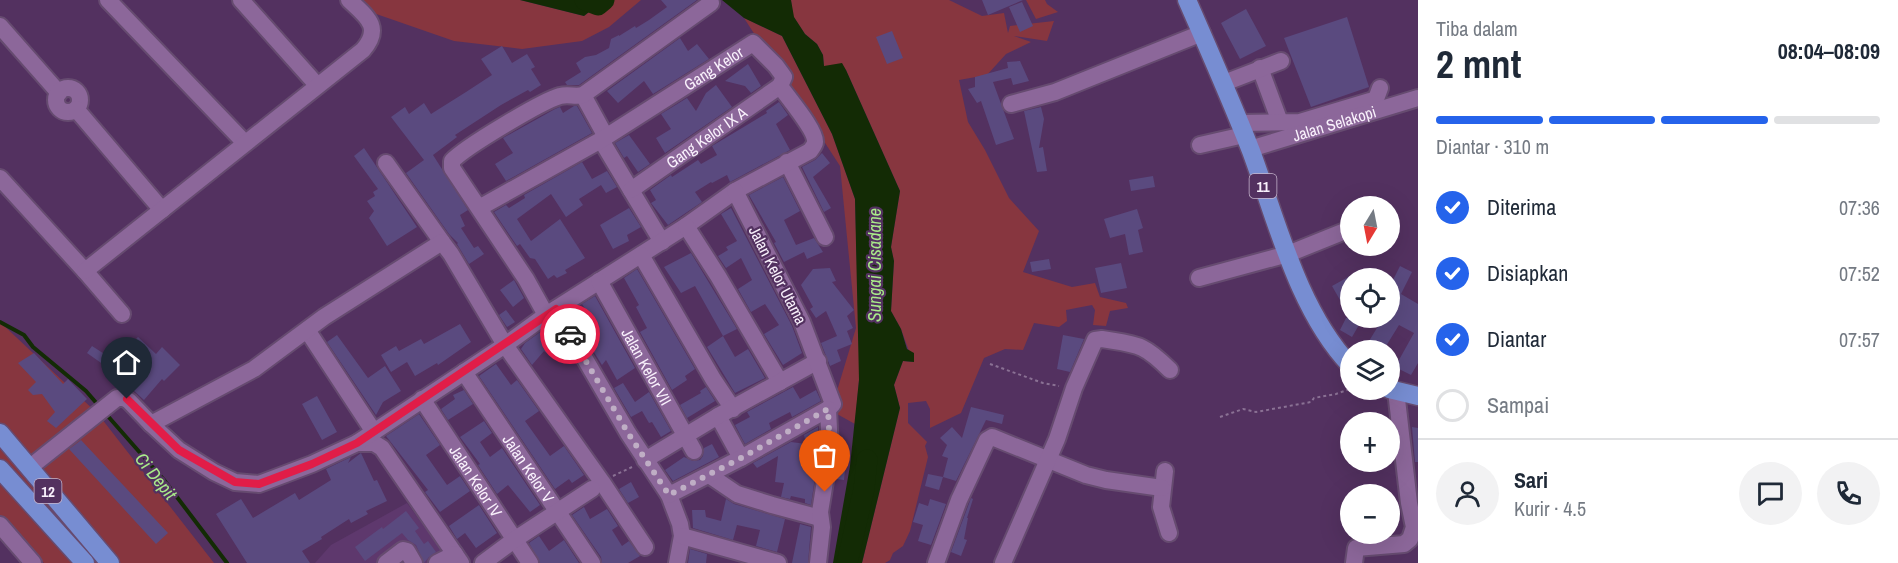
<!DOCTYPE html>
<html lang="id">
<meta charset="utf-8">
<style>
:root{--surface:#fff;--page:#f2f2f3;--text:#1f2937;--muted:#747a83;--line:#e0e1e3;--accent:#2563eb}
body{margin:0;font-family:"Archivo Narrow",sans-serif;background:var(--page);color:var(--text);height:100vh;display:flex;flex-direction:column;font-size:22px;white-space:nowrap}
*{box-sizing:border-box;margin:0}
p{font-size:20px;color:var(--muted)}
.icon{flex:none;width:33px;height:33px;fill:none;stroke:currentColor;stroke-width:2;stroke-linecap:round;stroke-linejoin:round}
.map{position:relative;flex:1;overflow:hidden}
.drawer{display:flex;flex-direction:column;background:var(--surface);width:480px}
.drawer>*{flex:none}
.needle{width:39px;rotate:190deg}
.tools{position:absolute;left:1340px;top:196px;display:grid;gap:12px}
.tools a{display:grid;place-items:center;width:60px;height:60px;border-radius:50%;background:var(--surface);box-shadow:0 6px 24px #0002;font-size:30px}
.pin{position:absolute;display:grid;place-items:center;width:51px;height:51px;color:#fff;margin:-62px -26px;border-radius:50% 50% 50% 0;rotate:-45deg;box-shadow:0 0 6px #0007}
.pin .icon{rotate:45deg}
.courier{position:absolute;display:grid;place-items:center;width:60px;height:60px;margin:-30px;border:4px solid #e11d48;border-radius:50%;background:#fff;color:#222;box-shadow:0 2px 8px #0007}
.overview em{font-style:normal;font-weight:700}
.overview div{display:flex;flex-direction:column-reverse}
.overview{display:flex;align-items:center;justify-content:space-between;height:102px;padding:0 18px}
h1{font-size:39px;font-weight:700;line-height:45px}
.bar{display:grid;grid-template-columns:repeat(4,1fr);gap:9px 6px;align-content:center;height:72px;padding:0 18px}
.bar i{height:8px;border-radius:4px;background:var(--line)}
.bar .selected{background:var(--accent)}
.bar p{grid-column:span 4}
.line{display:flex;align-items:center;gap:15px;padding:0 18px;border-top:2px solid var(--line)}
.line div{flex:1}
.round{display:grid;place-items:center;flex:none;width:63px;height:63px;border-radius:32px;background:var(--page)}
ol{padding:0 18px;list-style:none}
li{display:flex;align-items:center;gap:18px;height:66px}
li p{margin-inline-start:auto}
li .icon{padding:6px;border-radius:50%;background:var(--accent);color:#fff;stroke-width:4}
li:last-child{color:var(--muted)}
li i{width:33px;height:33px;border:3px solid var(--line);border-radius:50%}
main{display:flex;flex:1;min-height:0}
.map>svg:first-child{display:block}
.built{fill:#5e386d}
.green{fill:#87363f}
.water{fill:#132b05}
.lines{fill:none;stroke-linecap:round;stroke-linejoin:round}
.stream{stroke:#132b05;stroke-width:4}
.river{stroke:#132b05;stroke-width:21}
.building{fill:#5a4a7f}
.minor-casing{stroke:#664b70;stroke-width:20}
.major-casing{stroke:#664b70;stroke-width:21}
.path{stroke:#8a7194;stroke-width:2;stroke-dasharray:3 3;stroke-linecap:butt}
.minor{stroke:#8c679a;stroke-width:16}
.major{stroke:#778dd2;stroke-width:18}
.done{stroke:#bfaec5;stroke-width:6;stroke-dasharray:0 10.8}
.route{stroke:#e11d48;stroke-width:8}
.labels{text-anchor:middle;dominant-baseline:central;stroke-width:4.5;stroke-linejoin:round;paint-order:stroke}
.shield{fill:#533160;stroke:#c7b7cd;stroke-width:1.5}
.shield-label{font-size:15px;font-weight:bold;fill:#f9f1fc}
.street-label{font-size:16px;fill:#f9f1fc;stroke:#533160}
.water-label{font-size:18px;font-style:italic;fill:#a9eb8a;stroke:#533160}
</style>
<main>
<div class="map">
<svg width="1418" height="563" viewBox="0 0 1418 563">
<rect width="100%" height="100%" fill="#533160"/>
<path class="built" d="M407,503L451,563H315L331,545Z"/>
<path class="green" d="M346,0H520L584,16L604,0H641L609,27L582,41L522,49L454,41L359,8Z
M791,0H949L982,16L1004,13L1008,33L1010,26L1054,21L1047,41L1014,36L1031,42L1006,54L987,75L959,80L968,122L985,150L1009,198L1039,231L1023,272L1072,287L1095,283L1100,297L1126,303L1128,308L1110,311L1106,326L1093,325L1095,310L1092,305L1066,310L1067,321L1059,327L1034,323L1023,350L1005,349L984,358L961,413L930,428V409L926,401L908,403V423L927,442L925,446L928,457L910,531L903,546L893,553L890,560L885,563H862L900,408L894,385L903,361L913,362L901,329L891,311L894,261L891,247L900,191L846,70L824,67L823,55L817,44L805,34L793,16Z
M1026,0H1045L1047,4L1058,12L1036,19Z
M744,18L782,36L832,134L855,199L859,332V380L855,424L828,409L833,404L856,328L840,166Z
M0,322L98,414L214,563H44L0,515Z"/>
<path class="water" d="M520,0H604L584,16Z
M722,0H791L794,17L805,34L817,44L823,55L824,66L842,63L846,70L900,191L891,247L894,261L891,311L901,329L907,349L914,353V362L903,361L894,385L900,408L862,563H833L850,466L859,380L855,199L832,134L782,36L744,18Z"/>
<g class="lines">
<path class="stream" d="M0,322L24,335L33,347L86,391L99,406
M106,414L164,480L227,563"/>
<path class="river" d="M585,0L598,5L604,0
M847,563L864,489L867,460"/>
</g>
<path class="building" d="M661,0H697L579,85H567L565,82L581,72L576,63L585,57L596,55L609,48L611,39L619,35V36L635,26L636,28L649,20L667,7Z
M982,0H1023L988,15Z
M1022,2L1033,26L1020,32L1009,7Z
M1246,9L1266,46L1240,59L1221,23Z
M1347,17L1369,87L1311,107L1284,38Z
M892,31L903,58L887,64L876,37Z
M680,38L688,51L697,44L709,59L653,94L644,81L618,103L607,91Z
M502,46L512,63L527,54L535,67L531,69L541,85L530,92L528,90L501,105L455,135L457,137L433,155L468,210L460,215L465,226L461,228L474,248L478,246L484,254L469,264L457,244L458,243L449,234L406,173L424,160L391,117L405,107L409,114L424,103L431,114L466,92L492,75L481,59Z
M1020,61L1029,81L1013,85L1011,78L993,82L1014,139L996,145L981,101L977,103L968,89L975,87V77L1008,68L1007,62Z
M748,64L761,86L751,93L745,86L725,81Z
M716,85L732,107L665,153L656,138L671,129L661,114L687,98L696,111L706,93Z
M779,102L788,115L776,124L790,150L730,182L727,175L712,183L711,182L695,192L702,202L668,225L651,203L656,200L650,190L671,175L672,177L698,160L701,164L717,155L712,146L767,113L766,111Z
M574,106H577L592,133L506,181L495,164L513,153L503,138L555,109L560,107L563,113Z
M1041,107L1044,119L1039,148L1043,147L1047,171L1037,172L1024,111Z
M629,135L650,164L638,172L627,156L624,158L615,143Z
M364,148L417,227L387,246L369,218L374,211L367,201L375,196L373,192L378,189L354,156Z
M822,153L830,163L813,177L831,208L824,212L802,167L815,160Z
M582,162L592,179L607,171L617,187L606,193L601,185L579,199L583,205L566,217L551,194L517,219L531,241L560,219L585,258L565,270L567,273L557,278L554,275L548,279L535,259L530,258L520,244L517,246L494,212L506,205L509,208L525,198L524,195Z
M1153,176L1155,187L1131,191L1129,180Z
M783,177L800,211L784,220L796,245L814,238L823,252L807,259L804,252L784,262L774,243L776,242L749,195Z
M629,208L641,227L627,235L629,241L613,249L600,225Z
M731,208L792,326L802,353L783,365L764,334L779,325L765,304L751,312L738,289L752,280L741,258L726,268L718,256L728,250L726,247L737,241L721,214Z
M1137,209L1143,228L1138,230L1143,252L1129,255L1125,234L1110,238L1104,219Z
M691,253L737,329L723,336L695,286L681,293L664,267Z
M1049,259L1051,269L1032,272L1030,262Z
M1121,263L1127,288L1101,293L1095,268Z
M1400,266L1412,272L1401,294L1418,304V363L1411,375L1395,367L1414,333L1399,325L1383,351H1363L1383,318H1389V288Z
M830,268L836,281L832,282L854,310L847,316L853,328L847,331L852,344L837,350L841,361L830,366L821,343L837,336L826,311L816,318L810,309L813,307L801,285L813,269Z
M637,269L695,369L685,376L687,380L672,390L640,332L647,328L636,307L639,305L624,278Z
M1350,276V295L1340,300L1332,286Z
M514,280L524,298L513,307L500,290Z
M595,296L635,368L617,380L606,360L602,365L575,322L588,313L582,304Z
M506,310L515,322L507,327L499,315Z
M1346,318H1363L1352,337L1340,330Z
M460,324L471,342L438,365L437,363L415,376L407,362L391,372L381,355L396,346L399,351L421,339L424,344Z
M550,325L557,331L563,342L551,357L544,351L532,365L521,349L525,343Z
M337,335L368,378L385,366L401,391L383,402L376,415L327,342Z
M1063,335L1084,339L1070,372L1057,369Z
M723,336L735,357L748,349L765,378L735,393L707,347Z
M138,337L156,354L162,347L180,365L164,381L162,379L144,400L132,389L113,362Z
M92,346L109,357L104,365L87,353Z
M34,353L63,384L68,379L87,399L56,428L47,421L55,412L42,394L33,395L28,390L36,382L18,363Z
M496,364L511,385L517,380L539,411L525,421L550,456L564,446L584,475L572,483L569,479L555,489L479,376Z
M623,383L635,402L649,392L671,431L661,437L652,422L649,423L642,411L631,417L614,388Z
M706,387L715,401L687,418L680,405L701,393L700,391Z
M793,387L800,399L816,390L821,401L792,417L790,412L769,423L771,429L745,444L735,425L750,417L747,412Z
M464,390L473,404L448,420L441,409L455,399L453,395Z
M317,396L337,432L322,440L302,404Z
M971,407L1004,415L1002,424L986,420L956,481L943,477L948,458L942,456L947,445L940,438L952,427L962,438Z
M419,414L440,445L426,455L447,485L460,476L470,491L440,512L425,492L428,490L386,436Z
M484,421L492,433L480,442L490,457L502,448L540,505L530,512L508,485L497,494L478,465L480,464L460,437Z
M818,427L819,443L813,442L811,462L817,463L811,505L805,503V499L791,496L790,499L781,497L784,483L775,482L778,456L757,468L753,463L791,442L806,444L804,435Z
M1412,427L1418,428V462H1415Z
M81,440L168,533L156,544L69,449Z
M712,444L719,457L673,481L665,470L684,457L693,461L700,460L703,456L704,448Z
M840,450L847,451L844,480L836,479Z
M361,453L374,481L377,480L387,501L366,511L368,514L351,523L349,519L321,537L322,539L302,551L310,563H247L216,514L241,499L253,518L295,493L299,500L331,480L326,469L351,457L348,463Z
M928,474L943,477L939,490L925,486Z
M631,482L639,497L628,503L619,489Z
M971,498L973,499L967,518H968L964,539L967,540L961,556L951,552Z
M726,499L734,504L785,519L777,552L756,546L760,530L737,525L733,540L693,528L692,510H705L706,517L721,521Z
M930,499L946,504L931,545L918,541L923,525L913,522L919,503L928,506Z
M479,505L497,533L476,548L465,533L457,539L449,526Z
M584,507L590,519L607,509L618,526L612,530L622,546L629,541L640,556L628,563H602L601,557L572,515Z
M406,511L419,528L415,531L424,544L428,541L436,552L429,557L424,563L416,545L408,540L402,533L365,561L355,547L382,527L383,529Z
M800,524L811,527L808,563H792Z
M539,536L549,551L564,540L579,563H540L529,543Z
M690,549L707,554L706,563H688Z"/>
<g class="lines">
<g class="minor-casing">
<g id="minor">
<path d="M108,0L245,143"/>
<path d="M241,0L317,85"/>
<path d="M0,26L59,93"/>
<path d="M1260,68L1280,122"/>
<path d="M1224,83L1281,61"/>
<circle cx="68" cy="100" r="12"/>
<path d="M583,95L606,137"/>
<path d="M1011,104L1055,92L1202,33"/>
<path d="M76,109L162,210"/>
<path d="M1239,123L1300,122L1370,101L1376,99L1380,88"/>
<path d="M601,140L662,242"/>
<path d="M1200,145L1244,135"/>
<path id="s1" d="M1250,149L1418,98"/>
<path d="M787,162L825,237"/>
<path d="M386,163L442,242"/>
<path d="M0,178L85,271L122,314"/>
<path id="s2" d="M631,190L780,86"/>
<path id="s3" d="M479,208L601,140L753,43L776,66L784,77L780,86C788,98 816,130 815,142C815,145 812,148 810,151L735,191L686,226L546,315L526,279L452,168V161C465,147 542,101 560,96C568,94 576,97 583,95L711,3"/>
<path d="M686,226L718,276L780,382"/>
<path d="M641,255L713,379L733,409"/>
<path d="M85,271L363,50C383,27 366,16 349,0"/>
<path d="M1199,278L1288,254L1350,229"/>
<path id="s4" d="M599,281L694,451"/>
<path d="M556,309L628,433L669,495L680,524L682,536L677,563"/>
<path d="M307,330L374,432"/>
<path id="s5" d="M464,372L592,563"/>
<path id="s6" d="M422,399L530,563"/>
<path d="M718,416L741,458"/>
<path d="M151,424L254,369L324,317L442,242L451,254L505,345L602,482L645,547"/>
<path d="M357,443H374L382,448L461,563"/>
<path d="M645,460L718,416L818,361"/>
<path d="M29,468L117,398H124L129,401L151,424L179,450L214,472L235,482L259,484L312,464L357,443L505,345L546,315"/>
<path d="M1165,471L1161,507L1169,533"/>
<path d="M709,475L737,494L772,505L820,518"/>
<path d="M669,495L741,458L828,409L833,404L802,322L735,191"/>
<path d="M0,525L33,563"/>
<path d="M682,536L778,563"/>
<path d="M386,563L403,550L407,551L414,563"/>
<path d="M437,563L455,554"/>
<path d="M483,563L514,540L592,489"/>
<path d="M818,563L822,527L820,512L830,450L828,409"/>
<path d="M936,563L959,500L987,440L992,437L1086,475L1106,480L1162,488"/>
<path d="M1003,563L1057,439L1074,388L1095,340L1102,339C1138,345 1143,343 1170,370"/>
<path d="M1354,563L1356,548L1404,544L1410,539L1414,527L1409,503L1396,391"/>
</g>
</g>
<g class="major-casing">
<path id="major" d="M1187,0C1209,50 1231,100 1251,151C1277,221 1298,310 1350,365
M1389,389L1418,396
M0,433L110,563
M0,469L85,563"/>
</g>
<path class="path" d="M990,364L1043,383L1059,386
M1220,417L1243,409L1256,412L1311,402L1314,398L1336,394L1350,389
M613,476L632,467"/>
<use href="#minor" class="minor"/>
<use href="#major" class="major"/>
</g>
<g class="lines">
<path class="done" d="M570,334L628,433L669,495L741,458L828,409L830,450L825,492"/>
<path class="route" d="M127,399L179,450L235,482L259,484L312,464L357,443L556,309L570,334"/>
</g>
<g class="labels">
<g class="shield">
<rect x="1249.5" y="174" width="27" height="24" rx="4.5"/>
<rect x="34.5" y="479" width="27" height="24" rx="4.5"/>
</g>
<g class="shield-label">
<text x="1263" y="186">11</text>
<text x="48" y="491">12</text>
</g>
<g class="street-label">
<text stroke="none"><textPath href="#s3" startOffset="273">Gang Kelor</textPath></text>
<text stroke="none"><textPath href="#s1" startOffset="88">Jalan Selakopi</textPath></text>
<text stroke="none"><textPath href="#s2" startOffset="92">Gang Kelor IX A</textPath></text>
<text transform="translate(778 275) rotate(63)">Jalan Kelor Utama</text>
<text stroke="none"><textPath href="#s4" startOffset="98">Jalan Kelor VII</textPath></text>
<text stroke="none"><textPath href="#s5" startOffset="116">Jalan Kelor V</textPath></text>
<text stroke="none"><textPath href="#s6" startOffset="98">Jalan Kelor IV</textPath></text>
</g>
<g class="water-label">
<text transform="translate(874 265) rotate(-90)">Sungai Cisadane</text>
<text transform="translate(156 476) rotate(51)">Ci Depit</text>
</g>
</g>
</svg>
<div class="tools">
<a><svg class="needle" viewBox="-14 -14 28 28"><path d="M0-13l5 13h-10z" fill="#e53935"/><path d="M0 13l5-13h-10z" fill="#747a83"/></svg></a>
<a><svg class="icon" aria-label="locate" viewBox="0 0 24 24"><circle cx="12" cy="12" r="6"/><path d="M12 2v4M12 18v4M2 12h4M18 12h4"/></svg></a>
<a><svg class="icon" aria-label="layers" viewBox="0 0 24 24"><path d="M12 4l9 5-9 5-9-5zM3 14l9 5 9-5"/></svg></a>
<a>+</a>
<a>−</a>
</div>
<div class="pin" style="left:825px;top:492px;background:#ea580c"><svg class="icon" aria-label="bag" viewBox="0 0 24 24"><path d="M5 8h14l-1 12H6zM9 8a3 3 0 0 1 6 0"/></svg></div>
<div class="pin" style="left:127px;top:399px;background:#1f2937"><svg class="icon" aria-label="home" viewBox="0 0 24 24"><path d="M3 11l9-7 9 7M6 9v11h12V9"/></svg></div>
<div class="courier" style="left:570px;top:334px"><svg class="icon" aria-label="car" viewBox="0 0 24 24"><path d="M5 17H2v-5l4-1 3-4h7l3 4 3 1v5h-3M9 17h6M6 11h13"/><circle cx="7" cy="17" r="2"/><circle cx="17" cy="17" r="2"/></svg></div>
</div>
<section class="drawer">
<div class="overview"><div><h1>2 mnt</h1><p>Tiba dalam</p></div><em>08:04–08:09</em></div>
<div class="bar"><i class="selected"></i><i class="selected"></i><i class="selected"></i><i></i><p>Diantar · 310 m</p></div>
<ol>
<li><svg class="icon" aria-label="check" viewBox="0 0 24 24"><path d="M5 12l5 5 9-10"/></svg>Diterima<p>07:36</p></li>
<li><svg class="icon" aria-label="check" viewBox="0 0 24 24"><path d="M5 12l5 5 9-10"/></svg>Disiapkan<p>07:52</p></li>
<li><svg class="icon" aria-label="check" viewBox="0 0 24 24"><path d="M5 12l5 5 9-10"/></svg>Diantar<p>07:57</p></li>
<li><i></i>Sampai</li>
</ol>
<div class="line" style="height:108px"><a class="round"><svg class="icon" aria-label="person" viewBox="0 0 24 24"><circle cx="12" cy="8" r="4"/><path d="M4 21q1-7 8-7t8 7"/></svg></a><div><b>Sari</b><p>Kurir · 4.5</p></div><a class="round"><svg class="icon" aria-label="chat" viewBox="0 0 24 24"><path d="M4 5h16v11H9l-5 4z"/></svg></a><a class="round"><svg class="icon" aria-label="phone" viewBox="0 0 24 24"><path d="M5 4h4l2 5-3 2q2 4 5 5l2-3 5 2v4C11 20 4 13 5 4z"/></svg></a></div>
</section>
</main>
